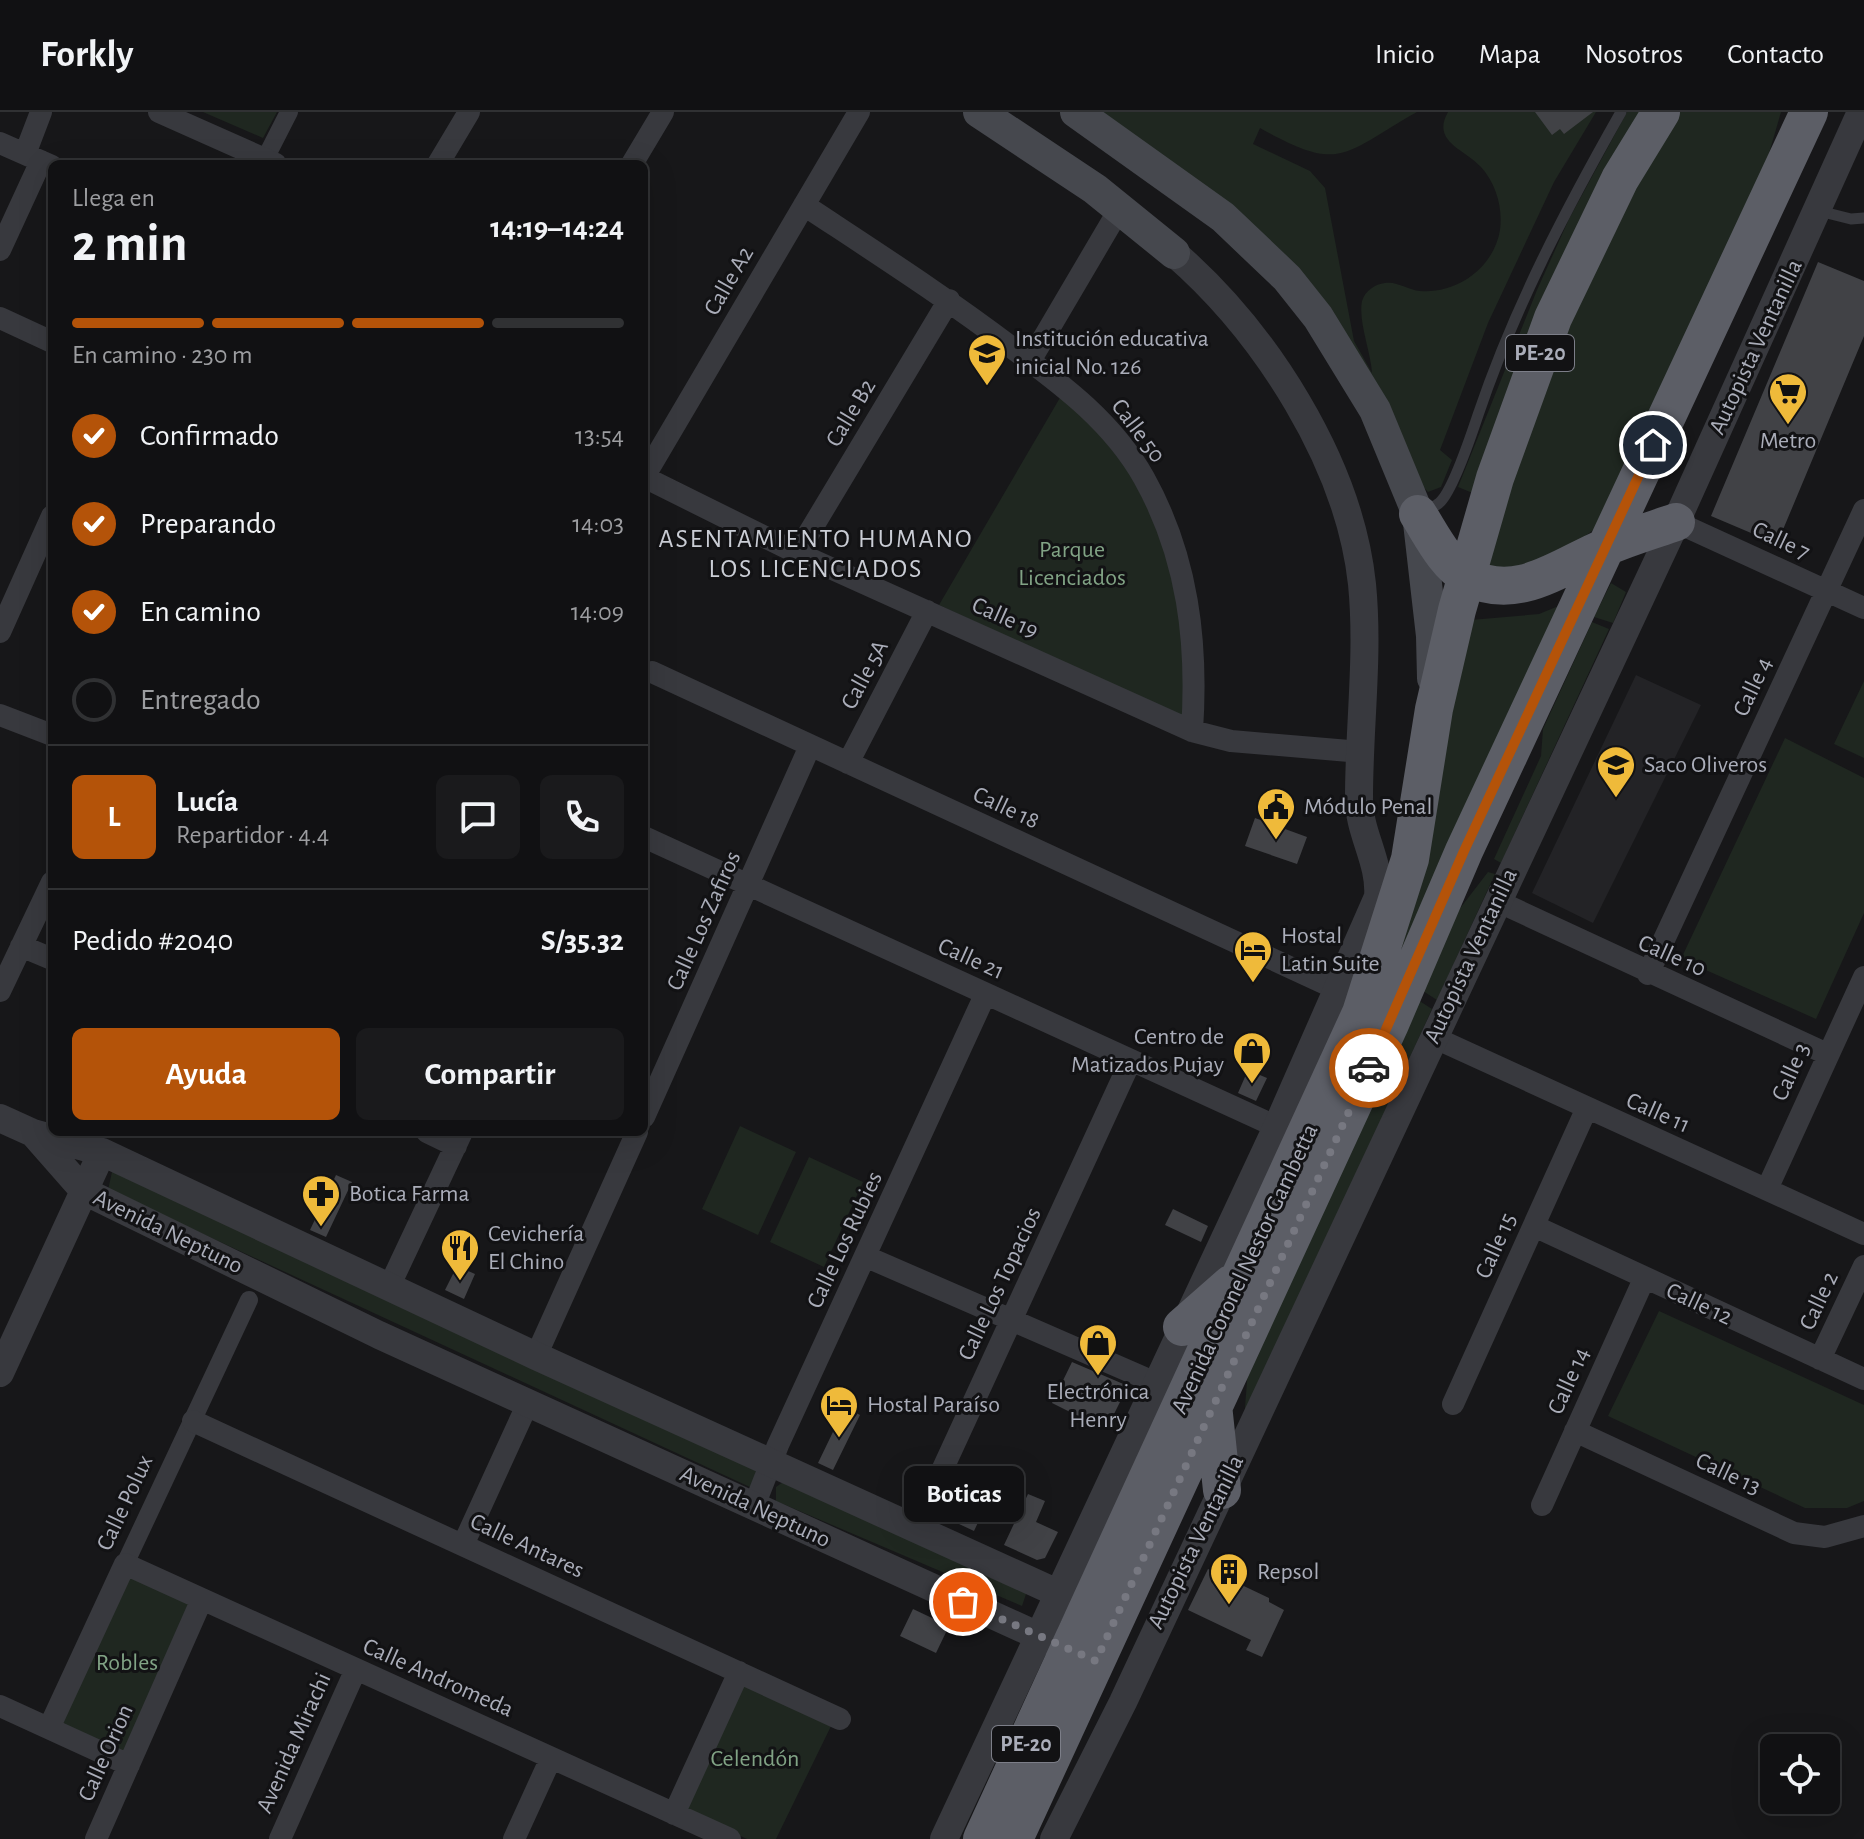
<!DOCTYPE html>
<html lang="es">
<meta charset="utf-8">
<style>
:root{--surface:#111113;--page:#1a1a1c;--text:#f1f3f6;--muted:#9c9da0;--line:#303133;--accent:#b45309}
body{margin:0;font-family:"Alegreya Sans",sans-serif;background:var(--page);color:var(--text);height:100vh;display:flex;flex-direction:column;font-size:30px;white-space:nowrap}
*{box-sizing:border-box;margin:0}
p{font-size:26px;color:var(--muted)}
.icon{flex:none;width:44px;height:44px;fill:none;stroke:currentColor;stroke-width:2;stroke-linecap:round;stroke-linejoin:round}
.map{position:relative;flex:1;overflow:hidden}
.drawer{position:absolute;left:48px;top:48px;width:600px;height:976px;display:flex;flex-direction:column;background:var(--surface);border-radius:12px;box-shadow:0 8px 32px #0002,0 0 0 2px var(--line)}
.drawer>*{flex:none}
.tools{position:absolute;left:1760px;top:1622px;display:grid;gap:16px}
.tools a{display:grid;place-items:center;width:80px;height:80px;border-radius:12px;background:var(--surface);box-shadow:0 8px 32px #0002,0 0 0 2px var(--line);font-size:40px}
.pin{position:absolute;display:grid;place-items:center;width:68px;height:68px;color:#fff;margin:-34px;border:4px solid #fff;border-radius:50%;box-shadow:0 2px 8px #0007}
.courier{position:absolute;display:grid;place-items:center;width:80px;height:80px;margin:-40px;border:6px solid #b45309;border-radius:50%;background:#fff;color:#222;box-shadow:0 2px 10px #0007}
.bubble{position:absolute;height:56px;border-radius:12px;background:var(--surface);box-shadow:0 8px 32px #0002,0 0 0 2px var(--line);font-size:26px;font-weight:700;line-height:56px;text-align:center}
.overview em{font-style:normal;font-weight:700}
.overview div{display:flex;flex-direction:column-reverse}
.overview{display:flex;align-items:center;justify-content:space-between;height:136px;padding:0 24px}
h1{font-size:52px;font-weight:700;line-height:60px}
.bar{display:grid;grid-template-columns:repeat(4,1fr);gap:12px 8px;align-content:center;height:96px;padding:0 24px}
.bar i{height:10px;border-radius:6px;background:var(--line)}
.bar .current{background:var(--accent)}
.bar p{grid-column:span 4}
.line{display:flex;align-items:center;gap:20px;padding:0 24px;border-top:2px solid var(--line)}
.line div{flex:1}
.round{display:grid;place-items:center;flex:none;width:84px;height:84px;border-radius:12px;background:var(--page)}
ol{padding:0 24px;list-style:none}
li{display:flex;align-items:center;gap:24px;height:88px}
li p{margin-inline-start:auto}
li .icon{padding:8px;border-radius:50%;background:var(--accent);color:#fff;stroke-width:4}
li:last-child{color:var(--muted)}
li i{width:44px;height:44px;border:4px solid var(--line);border-radius:50%}
.cta{display:flex;gap:16px;margin-top:auto;padding:16px 24px}
.cta a{flex:1;height:92px;border-radius:12px;background:var(--accent);color:#fff;font-size:32px;font-weight:700;line-height:92px;text-align:center}
.cta a+a{background:var(--page);color:var(--text)}
header{display:flex;align-items:center;gap:48px;box-sizing:border-box;height:112px;padding:0 40px;background:var(--surface);border-bottom:2px solid var(--line)}
header strong{font-size:38px}
nav{display:flex;gap:44px;margin-inline-start:auto;font-size:28px}
.map>svg:first-child{display:block}
.built{fill:#232326}
.green{fill:#1f2720}
.building{fill:#414246}
.lines{fill:none;stroke-linecap:round;stroke-linejoin:round}
.service{stroke:#38393e;stroke-width:11}
.pedestrian{stroke:#38393e;stroke-width:18}
.minor{stroke:#38393e;stroke-width:22}
.tertiary{stroke:#38393e;stroke-width:28}
.secondary{stroke:#46484e;stroke-width:32}
.trunk{stroke:#5c5e66;stroke-width:38}
.done{stroke:#777881;stroke-width:8;stroke-dasharray:0 14.4}
.route{stroke:#b45309;stroke-width:10}
.labels{text-anchor:middle;dominant-baseline:central;stroke-width:6;stroke-linejoin:round;paint-order:stroke}
.shield{fill:#121214;stroke:#7c7e88;stroke-width:2}
.shield-label{font-size:22px;font-weight:bold;fill:#aaadb9}
.street-label{font-size:24px;fill:#aaadb9;stroke:#121214}
.poi-label{font-size:24px;fill:#aaadb9;stroke:#121214;text-anchor:start}
.park-label{font-size:24px;fill:#81a385;stroke:#121214}
.neighbourhood-label{font-size:26px;letter-spacing:2px;fill:#cacdd5;stroke:#121214}
</style>
<header>
<strong>Forkly</strong>
<nav><a>Inicio</a><a>Mapa</a><a>Nosotros</a><a>Contacto</a></nav>
</header>
<div class="map">
<svg width="1864" height="1727" viewBox="0 0 1864 1727">
<rect width="100%" height="100%" fill="#171719"/>
<path class="built" d="M1636,563L1701,593L1593,811L1532,781Z"/>
<path class="green" d="M203,0H277L263,26Z
M1091,0H1417C1342,42 1342,62 1260,16L1253,32L1310,59L1325,76L1354,229L1372,261C1371,240 1358,210 1362,189C1365,179 1375,172 1385,171C1397,169 1408,178 1420,179C1458,182 1494,155 1500,118C1503,95 1496,72 1481,55C1465,37 1431,30 1448,0H1596L1554,70L1488,211L1440,338L1452,348L1441,375L1428,380L1413,364L1361,258Z
M1627,0H1646L1475,382L1458,375L1537,178L1569,107Z
M1673,0H1781L1763,62L1604,410L1552,449L1522,462L1484,452L1562,217Z
M1061,284L1089,308L1132,364L1166,435L1184,525V607L939,493Z
M1611,471L1626,480L1613,511L1594,505Z
M1566,491L1391,863L1471,508L1539,502Z
M1592,510L1609,517L1501,751L1494,747L1541,644L1543,617Z
M1864,569V646L1834,632Z
M1785,626L1864,666V801L1816,907L1681,847Z
M1488,760L1495,762L1437,888L1423,879L1458,799Z
M1418,888L1432,897L1244,1308L1248,1257Z
M740,1014L796,1040L758,1123L702,1097Z
M809,1045L863,1070L824,1155L770,1130Z
M118,1058L757,1355L752,1376L108,1078L112,1060Z
M1659,1199L1864,1293V1389L1847,1396H1805L1608,1304Z
M783,1370L1027,1479L1022,1494L776,1389V1375Z
M128,1459L196,1490L125,1643L58,1612Z
M734,1564L833,1610L776,1727H747L675,1693Z"/>
<path class="building" d="M1535,0H1593L1564,22L1560,17L1552,23Z
M1818,150L1864,169V224L1777,432L1711,404Z
M1255,706L1307,725L1297,752L1245,734Z
M1248,958L1267,966L1256,989L1238,981Z
M336,1063L352,1070L326,1125L310,1118Z
M1173,1097L1208,1114L1201,1130L1165,1113Z
M457,1154L475,1162L464,1187L445,1178Z
M1072,1250L1128,1274L1106,1318L1052,1291Z
M845,1295L860,1303L833,1358L818,1351Z
M975,1378L990,1385L974,1419L959,1412Z
M1028,1382L1045,1389L1036,1410L1058,1420L1045,1446L1037,1448L1004,1433Z
M1208,1457L1269,1486V1490L1284,1498L1262,1545L1246,1538L1251,1528L1188,1498Z
M913,1497L949,1514L936,1541L900,1524Z"/>
<g class="lines">
<path class="service" d="M1819,99L1851,107L1864,106
M1422,399C1427,397 1435,395 1439,391C1452,381 1472,321 1478,303C1514,196 1566,97 1621,0"/>
<path class="pedestrian" d="M265,47L289,0
M125,1452L249,1188"/>
<path class="minor" d="M159,0L276,52
M0,31L52,54
M25,42L41,0
M438,52L469,0
M632,52L663,0
M804,93C875,140 947,186 1015,238C1064,274 1113,311 1144,366C1188,445 1198,530 1192,619
M0,138L41,49
M0,206L52,230
M1030,249L1120,96
M644,365L797,441L1192,619L1231,629L1361,640
M644,365L859,0
M1676,410L1864,496
M797,441L949,188
M0,520L52,404
M652,560L1339,878
M0,603L52,623
M848,651L927,499
M644,725L1277,1015
M1497,789L1827,942
M21,834L52,847
M1648,862L1864,398
M0,879L52,770
M1433,925L1864,1122
M644,1005L810,634
M427,1020L456,1034
M1767,1077L1864,865
M1534,1114L1864,1267
M867,1145L1156,1271
M389,1175L462,1020
M536,1244L637,1020
M1820,1247L1864,1154
M1453,1292L1586,998
M193,1309L840,1607
M1575,1319L1794,1421L1825,1425L1864,1414
M1542,1393L1644,1167
M754,1394L778,1333L985,883
M915,1417L1131,948
M463,1433L528,1291
M0,1594L129,1653
M49,1616L125,1452L730,1727
M674,1702L739,1560
M96,1727L202,1487
M280,1727L356,1557
M514,1727L551,1646"/>
<path class="tertiary" d="M0,1006L33,1021L102,1040L536,1244L1075,1489
M33,1021L84,1079L379,1223L1054,1531
M0,1261L102,1040
M944,1727L1277,1015L1378,785C1381,750 1358,720 1359,685C1359,614 1369,543 1362,472C1349,350 1265,220 1174,141
M1054,1727L1123,1590L1676,410L1861,0"/>
<path class="secondary" d="M979,0L1095,77L1174,141
M1076,0L1223,105L1287,166L1318,205L1375,298L1418,402L1432,524L1433,566"/>
<path class="trunk" d="M1418,402C1431,422 1445,452 1467,464C1517,492 1562,453 1606,435C1629,425 1653,418 1676,410
M1182,1215L1231,1172
M1213,1293L1222,1378
M982,1727L1361,901L1410,747L1434,597L1457,498L1495,366L1553,206L1620,67L1661,0
M1014,1727L1390,912L1464,739L1809,0"/>
</g>
<g class="lines">
<path class="done" d="M963,1490L1096,1549L1369,956"/>
<path class="route" d="M1369,956L1464,739L1653,333"/>
</g>
<defs>
<g id="school-pin" transform="scale(2)"><path d="M0 17L-7.5 6A9.5 9.5 0 1 1 7.5 6Z" fill="#efba3a" stroke="#121214"/><path d="M0-5L7-2L0 1L-7-2ZM-4 1L0 2.5L4 1V4Q0 6-4 4Z" fill="#111"/></g>
<g id="supermarket-pin" transform="scale(2)"><path d="M0 17L-7.5 6A9.5 9.5 0 1 1 7.5 6Z" fill="#efba3a" stroke="#121214"/><path d="M-6-5.5h2.5l.6 2H6L4.5 2H-2.5L-4.4-4H-6ZM-1.5 3.2a1.3 1.3 0 1 0 .1 0ZM3 3.2a1.3 1.3 0 1 0 .1 0Z" fill="#111"/></g>
<g id="civic-pin" transform="scale(2)"><path d="M0 17L-7.5 6A9.5 9.5 0 1 1 7.5 6Z" fill="#efba3a" stroke="#121214"/><path d="M-.6-6.5H3V-4.5H.6V-3L4-1V1h2V6H-6V1h2V-1L-.6-3ZM-1.2 2.5V6h2.4V2.5Z" fill="#111"/></g>
<g id="hotel-pin" transform="scale(2)"><path d="M0 17L-7.5 6A9.5 9.5 0 1 1 7.5 6Z" fill="#efba3a" stroke="#121214"/><path d="M-6-4.5h1.5V1H6V5H4.5V3h-9V5H-6ZM-4 0a1.8 1.8 0 1 1 3.6 0ZM.5 0V-2.5h3Q6-2.5 6 0Z" fill="#111"/></g>
<g id="shop-pin" transform="scale(2)"><path d="M0 17L-7.5 6A9.5 9.5 0 1 1 7.5 6Z" fill="#efba3a" stroke="#121214"/><path d="M-5-2.5h2.3a2.7 3.5 0 0 1 5.4 0H5L5.5 6h-11ZM-1.5-2.5h3a1.5 2.3 0 0 0-3 0Z" fill="#111"/></g>
<g id="pharmacy-pin" transform="scale(2)"><path d="M0 17L-7.5 6A9.5 9.5 0 1 1 7.5 6Z" fill="#efba3a" stroke="#121214"/><path d="M-2-6h4v4h4v4h-4v4h-4v-4h-4v-4h4Z" fill="#111"/></g>
<g id="restaurant-pin" transform="scale(2)"><path d="M0 17L-7.5 6A9.5 9.5 0 1 1 7.5 6Z" fill="#efba3a" stroke="#121214"/><path d="M-5-6h1v4h1v-4h1v4h1v-4h1v5L-1.5 .5V6h-2V.5L-5-1ZM5-6V6H3V1.5H1.5Q1.5-4 5-6Z" fill="#111"/></g>
<g id="building-pin" transform="scale(2)"><path d="M0 17L-7.5 6A9.5 9.5 0 1 1 7.5 6Z" fill="#efba3a" stroke="#121214"/><path d="M-4-6H4V6H1V3H-1V6H-4ZM-2.5-4.3h1.7v1.8h-1.7ZM.8-4.3h1.7v1.8H.8ZM-2.5-1h1.7V.8h-1.7ZM.8-1h1.7V.8H.8Z" fill="#111"/></g>
</defs>
<g fill-rule="evenodd">
<use href="#school-pin" x="987" y="241"/>
<use href="#supermarket-pin" x="1788" y="280"/>
<use href="#school-pin" x="1616" y="653"/>
<use href="#civic-pin" x="1276" y="695"/>
<use href="#hotel-pin" x="1253" y="838"/>
<use href="#shop-pin" x="1252" y="939"/>
<use href="#pharmacy-pin" x="321" y="1082"/>
<use href="#restaurant-pin" x="460" y="1136"/>
<use href="#shop-pin" x="1098" y="1231"/>
<use href="#hotel-pin" x="839" y="1293"/>
<use href="#building-pin" x="1229" y="1460"/>
</g>
<g class="labels">
<g class="shield">
<rect x="1506" y="223" width="68" height="36" rx="6"/>
<rect x="992" y="1614" width="68" height="36" rx="6"/>
</g>
<g class="shield-label">
<text x="1540" y="241">PE-20</text>
<text x="1026" y="1632">PE-20</text>
</g>
<g class="street-label">
<text transform="translate(729 169) rotate(-60)">Calle A2</text>
<text transform="translate(1756 235) rotate(-65)">Autopista Ventanilla</text>
<text transform="translate(851 301) rotate(-59)">Calle B2</text>
<text transform="translate(1138 319) rotate(53)">Calle 50</text>
<text transform="translate(1781 429) rotate(25)">Calle 7</text>
<text transform="translate(1005 506) rotate(24)">Calle 19</text>
<text transform="translate(865 563) rotate(-62)">Calle 5A</text>
<text transform="translate(1753 575) rotate(-65)">Calle 4</text>
<text transform="translate(1006 696) rotate(25)">Calle 18</text>
<text transform="translate(704 809) rotate(-66)">Calle Los Zafiros</text>
<text transform="translate(1471 844) rotate(-65)">Autopista Ventanilla</text>
<text transform="translate(1672 844) rotate(24)">Calle 10</text>
<text transform="translate(971 847) rotate(24)">Calle 21</text>
<text transform="translate(1791 960) rotate(-66)">Calle 3</text>
<text transform="translate(1658 1001) rotate(24)">Calle 11</text>
<text transform="translate(168 1120) rotate(26)">Avenida Neptuno</text>
<text transform="translate(845 1128) rotate(-65)">Calle Los Rubies</text>
<text transform="translate(1496 1134) rotate(-66)">Calle 15</text>
<text transform="translate(1245 1157) rotate(-65)">Avenida Coronel Nestor Gambetta</text>
<text transform="translate(1000 1172) rotate(-65)">Calle Los Topacios</text>
<text transform="translate(1819 1189) rotate(-65)">Calle 2</text>
<text transform="translate(1699 1192) rotate(25)">Calle 12</text>
<text transform="translate(1569 1269) rotate(-66)">Calle 14</text>
<text transform="translate(1728 1362) rotate(25)">Calle 13</text>
<text transform="translate(125 1391) rotate(-65)">Calle Polux</text>
<text transform="translate(755 1395) rotate(25)">Avenida Neptuno</text>
<text transform="translate(1196 1430) rotate(-64)">Autopista Ventanilla</text>
<text transform="translate(527 1434) rotate(25)">Calle Antares</text>
<text transform="translate(438 1566) rotate(24)">Calle Andromeda</text>
<text transform="translate(294 1631) rotate(-66)">Avenida Mirachi</text>
<text transform="translate(106 1641) rotate(-66)">Calle Orion</text>
</g>
<g class="poi-label">
<text x="1015" y="227">Institución educativa<tspan x="1015" dy="28">inicial No. 126</tspan></text>
<text x="1788" y="329" text-anchor="middle">Metro</text>
<text x="1644" y="653">Saco Oliveros</text>
<text x="1304" y="695">Módulo Penal</text>
<text x="1281" y="824">Hostal<tspan x="1281" dy="28">Latin Suite</tspan></text>
<text x="1224" y="925" text-anchor="end">Centro de<tspan x="1224" dy="28">Matizados Pujay</tspan></text>
<text x="349" y="1082">Botica Farma</text>
<text x="488" y="1122">Cevichería<tspan x="488" dy="28">El Chino</tspan></text>
<text x="1098" y="1280" text-anchor="middle">Electrónica<tspan x="1098" dy="28">Henry</tspan></text>
<text x="867" y="1293">Hostal Paraíso</text>
<text x="1257" y="1460">Repsol</text>
</g>
<g class="park-label">
<text x="1072" y="438">Parque<tspan x="1072" dy="28">Licenciados</tspan></text>
<text x="127" y="1551">Robles</text>
<text x="755" y="1647">Celendón</text>
</g>
<g class="neighbourhood-label">
<text x="816" y="427">ASENTAMIENTO HUMANO<tspan x="816" dy="30">LOS LICENCIADOS</tspan></text>
</g>
</g>
</svg>
<div class="tools">
<a><svg class="icon" aria-label="locate" viewBox="0 0 24 24"><circle cx="12" cy="12" r="6"/><path d="M12 2v4M12 18v4M2 12h4M18 12h4"/></svg></a>
</div>
<div class="pin" style="left:963px;top:1490px;background:#ea580c"><svg class="icon" aria-label="bag" viewBox="0 0 24 24"><path d="M5 8h14l-1 12H6zM9 8a3 3 0 0 1 6 0"/></svg></div>
<div class="pin" style="left:1653px;top:333px;background:#1f2937"><svg class="icon" aria-label="home" viewBox="0 0 24 24"><path d="M3 11l9-7 9 7M6 9v11h12V9"/></svg></div>
<div class="courier" style="left:1369px;top:956px"><svg class="icon" aria-label="car" viewBox="0 0 24 24"><path d="M5 17H2v-5l4-1 3-4h7l3 4 3 1v5h-3M9 17h6M6 11h13"/><circle cx="7" cy="17" r="2"/><circle cx="17" cy="17" r="2"/></svg></div>
<div class="bubble" style="left:904px;top:1354px;width:120px">Boticas</div>
<section class="drawer">
<div class="overview"><div><h1>2 min</h1><p>Llega en</p></div><em>14:19–14:24</em></div>
<div class="bar"><i class="current"></i><i class="current"></i><i class="current"></i><i></i><p>En camino · 230 m</p></div>
<ol>
<li><svg class="icon" aria-label="check" viewBox="0 0 24 24"><path d="M5 12l5 5 9-10"/></svg>Confirmado<p>13:54</p></li>
<li><svg class="icon" aria-label="check" viewBox="0 0 24 24"><path d="M5 12l5 5 9-10"/></svg>Preparando<p>14:03</p></li>
<li><svg class="icon" aria-label="check" viewBox="0 0 24 24"><path d="M5 12l5 5 9-10"/></svg>En camino<p>14:09</p></li>
<li><i></i>Entregado</li>
</ol>
<div class="line" style="height:144px"><b class="round" style="background:var(--accent);color:#fff">L</b><div><b>Lucía</b><p>Repartidor · 4.4</p></div><a class="round"><svg class="icon" aria-label="chat" viewBox="0 0 24 24"><path d="M4 5h16v11H9l-5 4z"/></svg></a><a class="round"><svg class="icon" aria-label="phone" viewBox="0 0 24 24"><path d="M5 4h4l2 5-3 2q2 4 5 5l2-3 5 2v4C11 20 4 13 5 4z"/></svg></a></div>
<div class="line" style="height:104px"><div>Pedido #2040</div><b>S/35.32</b></div>
<div class="cta"><a>Ayuda</a><a>Compartir</a></div>
</section>
</div>
